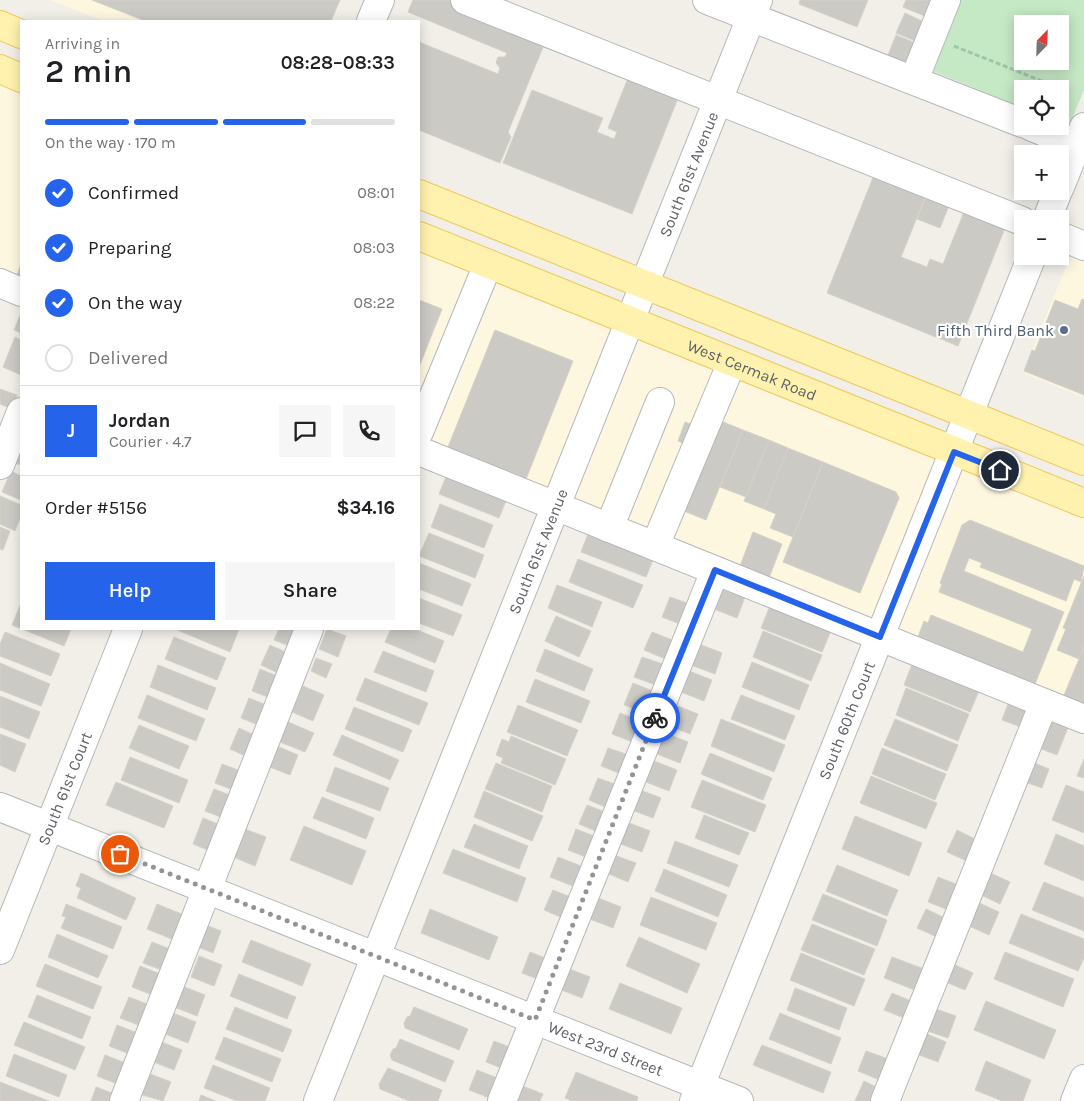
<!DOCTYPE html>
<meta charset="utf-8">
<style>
:root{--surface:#fff;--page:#f6f6f6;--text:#202124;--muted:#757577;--line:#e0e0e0;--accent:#2563eb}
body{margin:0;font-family:Karla,sans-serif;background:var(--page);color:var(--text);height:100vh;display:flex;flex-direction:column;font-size:19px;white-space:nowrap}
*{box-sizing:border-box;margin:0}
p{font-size:16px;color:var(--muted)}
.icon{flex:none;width:28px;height:28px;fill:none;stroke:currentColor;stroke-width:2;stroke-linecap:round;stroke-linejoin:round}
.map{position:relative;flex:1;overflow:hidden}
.panel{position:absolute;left:20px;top:20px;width:400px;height:610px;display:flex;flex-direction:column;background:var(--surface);border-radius:0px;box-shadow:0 2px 12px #0003}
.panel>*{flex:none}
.needle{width:32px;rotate:23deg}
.tools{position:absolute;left:1014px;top:15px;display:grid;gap:10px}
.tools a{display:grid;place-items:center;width:55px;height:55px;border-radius:0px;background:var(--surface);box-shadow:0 2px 12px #0003;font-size:25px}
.pin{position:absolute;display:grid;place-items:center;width:42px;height:42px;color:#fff;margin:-21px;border:2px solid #fff;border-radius:50%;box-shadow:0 1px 5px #0007}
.courier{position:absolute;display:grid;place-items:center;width:50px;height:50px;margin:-25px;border:4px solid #2563eb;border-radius:50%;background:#fff;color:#222;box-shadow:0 1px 6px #0007}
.overview em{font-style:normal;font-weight:600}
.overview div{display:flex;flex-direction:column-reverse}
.overview{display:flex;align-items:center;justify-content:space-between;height:85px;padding:0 25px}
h1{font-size:32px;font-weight:600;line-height:38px}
.bar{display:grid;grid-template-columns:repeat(4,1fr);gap:8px 5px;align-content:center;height:60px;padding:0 25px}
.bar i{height:6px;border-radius:4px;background:var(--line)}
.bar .active{background:var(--accent)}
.bar p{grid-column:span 4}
.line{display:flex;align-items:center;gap:12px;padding:0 25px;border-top:1px solid var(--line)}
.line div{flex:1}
.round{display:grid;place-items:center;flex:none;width:52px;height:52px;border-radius:0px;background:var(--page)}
ol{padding:0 25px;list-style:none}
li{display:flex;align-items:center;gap:15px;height:55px}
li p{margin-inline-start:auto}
li .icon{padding:5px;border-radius:50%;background:var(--accent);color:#fff;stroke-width:4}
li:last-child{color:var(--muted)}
li i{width:28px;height:28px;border:2px solid var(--line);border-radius:50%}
.primary-button{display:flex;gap:10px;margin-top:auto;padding:10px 25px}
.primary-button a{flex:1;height:58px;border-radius:0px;background:var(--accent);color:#fff;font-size:20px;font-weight:600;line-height:58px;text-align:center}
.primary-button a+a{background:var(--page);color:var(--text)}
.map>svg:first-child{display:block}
.commercial{fill:#fef7e0}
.green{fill:#c5e8c5;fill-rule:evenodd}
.building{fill:#cccac5;stroke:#d6d1c6}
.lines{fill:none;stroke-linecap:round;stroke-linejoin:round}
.minor-casing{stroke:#b5b8bc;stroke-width:30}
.major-casing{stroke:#f2c960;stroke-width:30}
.path{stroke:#9cc7a9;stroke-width:3;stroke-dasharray:5 2.5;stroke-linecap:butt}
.minor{stroke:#fff;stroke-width:28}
.major{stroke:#fff2af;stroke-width:28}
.done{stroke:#929495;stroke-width:5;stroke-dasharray:0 9}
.route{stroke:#2563eb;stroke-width:6}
.service-dot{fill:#5c6f8a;stroke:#fff;stroke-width:2}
.labels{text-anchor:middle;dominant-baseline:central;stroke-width:4.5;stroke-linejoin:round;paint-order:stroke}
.street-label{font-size:16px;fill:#5f6368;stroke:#fff}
.service-label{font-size:16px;fill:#4e5e75;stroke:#fff;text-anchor:end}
</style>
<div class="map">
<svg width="1084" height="1101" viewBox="0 0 1084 1101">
<rect width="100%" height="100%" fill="#f1efe8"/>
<path class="commercial" d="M51,0H338L329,21H103Z
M0,82L21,91V300L0,292Z
M1074,247L1084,251V397L1023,373Z
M419,250L1084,516V726L419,459Z"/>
<path class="green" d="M958,0H1084V90L1069,126L1060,122V89H1022V107L930,70ZM1022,24H1060V61H1022Z"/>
<path class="building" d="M92,0H340L331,21H145Z
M413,0H449L546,40L508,132L511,137L500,163L419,130V42L498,74L500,68L496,63L498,57H505L507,53L408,12Z
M800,0H868L857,27L799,4Z
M906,0H934L927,17L903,7Z
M905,13L926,23L918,42L896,33Z
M896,35L918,44L909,65L888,55Z
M630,73L680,93L632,214L503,163L532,90L603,118L597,132L614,139L617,132L608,128Z
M874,175L926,195L901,257L927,267L930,259L943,264L966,207L1007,223L958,346L827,293Z
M927,194L950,203L940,228L917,219Z
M21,264V280L16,278Z
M1082,299L1084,300V395L1024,371L1032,350L1035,351L1055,300L1078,309Z
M419,300L442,309L419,367Z
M21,313V333L14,330Z
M495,330L573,361L524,484L446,452Z
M15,337L21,340V375L3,367Z
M0,389L17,395L12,409L0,404Z
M716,419L743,430L706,520L684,511Z
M685,422L711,432L703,451L678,441Z
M743,430L769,440L746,497L720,487Z
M769,440L788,448L764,509L744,501Z
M21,441V465L12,462Z
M788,448L823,462L793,537L770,528L776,514L764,509Z
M823,462L896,492L899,498L860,593L783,562Z
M11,471L21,476V500L2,492Z
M448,472L508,496L499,518L439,494Z
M0,496L21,505V516L15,531L0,524Z
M440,504L493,525L484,548L431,527Z
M970,520L1084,566L1081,582L1074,579L1066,601L980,567L982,563L969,558L964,571L1064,612L1033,689L916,642L924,621L928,623L931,615L1023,652L1032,629L939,592L942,584L940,583L962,525Z
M0,527L10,531L3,550L0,549Z
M590,529L655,555L646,577L581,552Z
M753,532L782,544L769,578L740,566Z
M429,533L484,555L475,578L419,556Z
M578,559L643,585L633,608L569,582Z
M419,563L471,584L462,606L419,589Z
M1084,576V647L1079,659L1057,650L1066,629L1063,628Z
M557,585L602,602L592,627L548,608Z
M722,588L745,597L737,618L714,609Z
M670,597L693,605L685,626L662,617Z
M419,598L462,615L453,636L419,623Z
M772,601L833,626L822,652L761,628Z
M21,603V629H71L64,646L12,625Z
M556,616L591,631L579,657L545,641Z
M175,629H239L230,652Z
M279,629H305L297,649L274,640Z
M327,629L346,636L338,657L319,649Z
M391,629H415L444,641L435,663L385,642Z
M763,631L822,655L811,681L753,657Z
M5,632L60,654L51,676L0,656V644Z
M652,632L675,641L668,660L644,650Z
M174,637L226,658L217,680L165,659Z
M699,644L722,653L715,674L691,665Z
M270,645L292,655L282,675L261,665Z
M1084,647V709L1062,700Z
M545,649L593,669L584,691L536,671Z
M383,651L434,671L426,692L374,672Z
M642,657L666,665L658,686L634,677Z
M915,657L982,684L970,712L904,685Z
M316,658L332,664L326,678L311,671Z
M752,662L809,685L799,710L742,687Z
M0,663L50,684L41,706L0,690Z
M158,665L216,688L207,710L150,687Z
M260,669L282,678L273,699L252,691Z
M689,671L712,680L704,701L681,692Z
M365,678L428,703L419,725L356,700Z
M535,679L590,701L581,723L526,702Z
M633,683L655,692L647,713L624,705Z
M303,686L324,695L313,721L292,712Z
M906,688L969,714L958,741L896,715Z
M147,695L205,719L196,741L138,718Z
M741,695L795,716L785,740L731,719Z
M0,696L40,712L29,739L0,727Z
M249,698L271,707L263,727L241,718Z
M1009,701L1029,708L1021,727L1002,720Z
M518,705L578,730L567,756L507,732Z
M675,705L698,714L690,734L667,725Z
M354,707L412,730L403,752L345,729Z
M620,713L643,722L635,743L612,734Z
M1048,717L1069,725L1057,755L1036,747Z
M721,719L785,745L774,772L711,746Z
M895,719L958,745L947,771L884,745Z
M288,722L314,733L305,752L280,742Z
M139,725L189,746L179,769L129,748Z
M239,728L259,737L250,758L230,749Z
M665,733L688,742L680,763L657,754Z
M0,734L26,744L15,772L0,765Z
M342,735L399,760L390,780L333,755Z
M511,736L566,759L555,785L501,763L503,758L496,755L502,739L509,742Z
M279,747L298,755L290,775L270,767Z
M608,748L629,755L621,774L601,766Z
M882,748L946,774L935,800L872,774Z
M710,753L772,778L763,800L701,774Z
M130,757L188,780L179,803L121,780Z
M1084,759V778L1077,776Z
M654,761L677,770L669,791L646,782Z
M1030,761L1049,769L1042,788L1022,781Z
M496,763L552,786L542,812L485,789Z
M222,764L246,773L238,792L215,783Z
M335,767L389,788L380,811L326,791Z
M871,776L937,803L926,829L860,803Z
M598,778L620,786L610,809L589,800Z
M702,780L766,805L755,832L691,807Z
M116,782L173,806L164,828L106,805Z
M1066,785L1084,792V833L1052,820Z
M214,789L235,797L226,819L205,811Z
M640,790L661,798L653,818L632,810Z
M484,791L543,816L532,841L474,817Z
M322,797L374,818L366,839L313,818Z
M587,805L608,813L600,833L579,824Z
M704,815L749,833L739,855L695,838Z
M855,816L922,843L909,876L842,849Z
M203,818L225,827L215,853L193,844Z
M627,822L650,831L642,852L618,843Z
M474,824L528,846L519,869L464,847Z
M304,826L366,851L352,885L290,860Z
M242,828L266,837L255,866L231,856Z
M576,829L599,838L591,859L568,850Z
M957,830L979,841L969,862L947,852Z
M1056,834L1084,846V881L1044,864Z
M675,841L738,865L729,887L667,863Z
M453,849L526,878L517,902L443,873Z
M614,855L636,863L628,882L607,873Z
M558,857L586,868L578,888L550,877Z
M837,865L898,890L887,916L826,891Z
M664,869L727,895L718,917L655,891Z
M986,871L1010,882L1000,904L977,893Z
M81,873L136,898L126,920L77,898L81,888L76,886Z
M938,877L961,886L951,911L928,902Z
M1044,882L1084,898V931L1032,910Z
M553,890L573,898L565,919L544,910Z
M823,894L887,920L877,946L812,920Z
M651,897L717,923L706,950L640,925Z
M598,898L621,907L613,928L590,919Z
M977,902L999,912L989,935L967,925Z
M66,904L122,927L113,949L61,928L66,917L62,916Z
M157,904L189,917L179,942L147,929Z
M430,909L498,937L489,960L421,933Z
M926,909L945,918L937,937L917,928Z
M1021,914L1084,939V958L1078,971L1009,943Z
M812,924L875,949L864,975L801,950Z
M206,925L221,931L213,953L198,947Z
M57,934L108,956L98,978L48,957Z
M639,937L700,964L687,993L626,966Z
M251,940L311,964L302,986L242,962Z
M152,942L175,951L167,972L143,963Z
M530,952L553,961L545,982L522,973Z
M1005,952L1074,979L1063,1007L994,979Z
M801,953L865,979L854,1006L790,980Z
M199,956L222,965L214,986L191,977Z
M892,957L924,969L915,990L884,978Z
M949,962L973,973L965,990L941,980Z
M45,964L102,987L93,1009L36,986Z
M140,966L163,975L155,996L132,987Z
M567,968L590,977L582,998L559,989Z
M239,974L296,997L287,1019L230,996Z
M620,983L682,1008L671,1034L609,1009Z
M182,986L205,995L197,1016L174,1007Z
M795,988L847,1008L839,1030L787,1010Z
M892,993L911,1001L904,1018L884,1010Z
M37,995L91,1017L82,1039L28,1017Z
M129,997L152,1006L144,1027L120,1018Z
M986,1001L1056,1030L1044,1059L974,1030Z
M235,1007L292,1030L283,1052L226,1029Z
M414,1007L468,1029L459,1050L405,1028L404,1023L407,1017L410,1016Z
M933,1008L956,1016L948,1038L925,1030Z
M173,1013L196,1022L188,1043L165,1034Z
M780,1013L841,1038L831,1064L769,1039Z
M24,1022L85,1047L75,1070L14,1045Z
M117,1025L140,1034L132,1055L109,1046Z
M922,1032L946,1042L938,1062L914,1053Z
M224,1037L281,1059L272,1082L215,1059Z
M400,1039L454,1061L445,1082L392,1060L390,1055L393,1049L396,1048Z
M159,1041L182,1050L174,1070L151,1061Z
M494,1041L517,1050L509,1071L486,1062Z
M762,1045L831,1072L823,1093L753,1065Z
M866,1051L891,1060L882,1081L858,1071Z
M14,1054L67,1075L59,1097L6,1076Z
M105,1055L128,1064L120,1085L97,1076Z
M986,1061L1031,1080L1023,1101H1002L975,1090Z
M213,1065L270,1088L265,1101H237L204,1088Z
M388,1068L442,1090L438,1101H409L380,1089L379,1084Z
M477,1070L500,1079L492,1099L469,1090Z
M576,1072L638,1097L637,1101H572L565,1098Z
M148,1073L171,1082L163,1101L139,1094Z
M864,1081L878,1088L872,1101H855Z
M0,1082L49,1101H0Z
M520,1085L543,1094L540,1101H513Z
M96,1087L117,1095L114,1101H91Z
M201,1095L216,1101H199Z"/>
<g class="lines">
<g class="minor-casing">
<g id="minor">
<path d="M465,0L1022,221"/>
<path d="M707,0L1022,123"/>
<path d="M371,21L380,0"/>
<path d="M914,80L946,0"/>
<path d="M1030,126L1084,148"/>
<path d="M1060,187L1084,127"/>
<path d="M1047,219L1058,191"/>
<path d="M1060,236L1084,246"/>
<path d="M0,283L21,292"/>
<path d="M419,432L488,264"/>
<path d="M419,451L1084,719"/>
<path d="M0,465L21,412"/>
<path d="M609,528L660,402"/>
<path d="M655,546L732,362"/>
<path id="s1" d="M0,807L739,1101"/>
<path id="s2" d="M0,950L128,629"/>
<path d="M124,1101L309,629"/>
<path id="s3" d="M318,1101L758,0"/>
<path d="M502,1101L715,571"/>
<path id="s4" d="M694,1101L1032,256"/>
<path d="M885,1101L1044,703"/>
<path d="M1075,1101L1084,1079"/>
</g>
</g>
<g class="major-casing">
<g id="major">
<path d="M0,25L21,34"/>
<path d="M0,69L21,78"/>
<path d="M419,194L1084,461"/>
<path id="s5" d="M419,236L1084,503"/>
</g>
</g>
<path class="path" d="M954,46L1067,91"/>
<use href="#minor" class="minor"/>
<use href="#major" class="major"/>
</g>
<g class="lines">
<path class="done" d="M120,854L535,1020L655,718"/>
<path class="route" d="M655,718L715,570L880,637L954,452L1000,470"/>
</g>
<circle class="service-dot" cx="1064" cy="330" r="5"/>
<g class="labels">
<g class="street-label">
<text stroke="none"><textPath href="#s3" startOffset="998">South 61st Avenue</textPath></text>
<text stroke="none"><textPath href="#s5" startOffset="359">West Cermak Road</textPath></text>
<text stroke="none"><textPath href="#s3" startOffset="592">South 61st Avenue</textPath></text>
<text stroke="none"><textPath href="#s4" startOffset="410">South 60th Court</textPath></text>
<text stroke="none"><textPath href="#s2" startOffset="174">South 61st Court</textPath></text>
<text stroke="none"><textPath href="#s1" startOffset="652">West 23rd Street</textPath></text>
</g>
<g class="service-label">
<text x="1054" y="330">Fifth Third Bank</text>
</g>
</g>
</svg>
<div class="tools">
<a><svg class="needle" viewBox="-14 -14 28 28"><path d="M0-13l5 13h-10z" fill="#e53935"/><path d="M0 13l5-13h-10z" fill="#757577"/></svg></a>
<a><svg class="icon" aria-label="locate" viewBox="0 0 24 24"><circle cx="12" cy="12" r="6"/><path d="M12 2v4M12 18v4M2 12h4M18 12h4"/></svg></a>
<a>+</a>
<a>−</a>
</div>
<div class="pin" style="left:120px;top:854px;background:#ea580c"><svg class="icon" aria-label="bag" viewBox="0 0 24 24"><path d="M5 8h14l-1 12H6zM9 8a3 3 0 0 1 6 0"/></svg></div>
<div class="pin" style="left:1000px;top:470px;background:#1f2937"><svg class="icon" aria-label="home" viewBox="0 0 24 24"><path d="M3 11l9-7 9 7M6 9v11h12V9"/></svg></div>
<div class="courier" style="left:655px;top:718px"><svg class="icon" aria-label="bike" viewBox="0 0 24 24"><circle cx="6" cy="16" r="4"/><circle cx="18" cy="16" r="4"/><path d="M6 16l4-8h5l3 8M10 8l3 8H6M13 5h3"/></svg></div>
<section class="panel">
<div class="overview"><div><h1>2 min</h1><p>Arriving in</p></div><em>08:28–08:33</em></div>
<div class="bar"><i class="active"></i><i class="active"></i><i class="active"></i><i></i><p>On the way · 170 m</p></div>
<ol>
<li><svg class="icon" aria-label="check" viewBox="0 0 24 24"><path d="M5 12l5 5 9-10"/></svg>Confirmed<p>08:01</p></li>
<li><svg class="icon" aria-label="check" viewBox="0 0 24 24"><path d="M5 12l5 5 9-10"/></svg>Preparing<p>08:03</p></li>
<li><svg class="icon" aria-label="check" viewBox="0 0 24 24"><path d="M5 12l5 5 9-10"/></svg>On the way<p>08:22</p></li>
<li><i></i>Delivered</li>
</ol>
<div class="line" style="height:90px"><b class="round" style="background:var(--accent);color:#fff">J</b><div><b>Jordan</b><p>Courier · 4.7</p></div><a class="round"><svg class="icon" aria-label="chat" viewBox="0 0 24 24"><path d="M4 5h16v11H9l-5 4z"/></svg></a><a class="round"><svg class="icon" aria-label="phone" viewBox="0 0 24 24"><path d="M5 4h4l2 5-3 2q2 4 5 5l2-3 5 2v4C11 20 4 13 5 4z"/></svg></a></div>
<div class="line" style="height:65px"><div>Order #5156</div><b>$34.16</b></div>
<div class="primary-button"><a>Help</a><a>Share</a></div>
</section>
</div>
